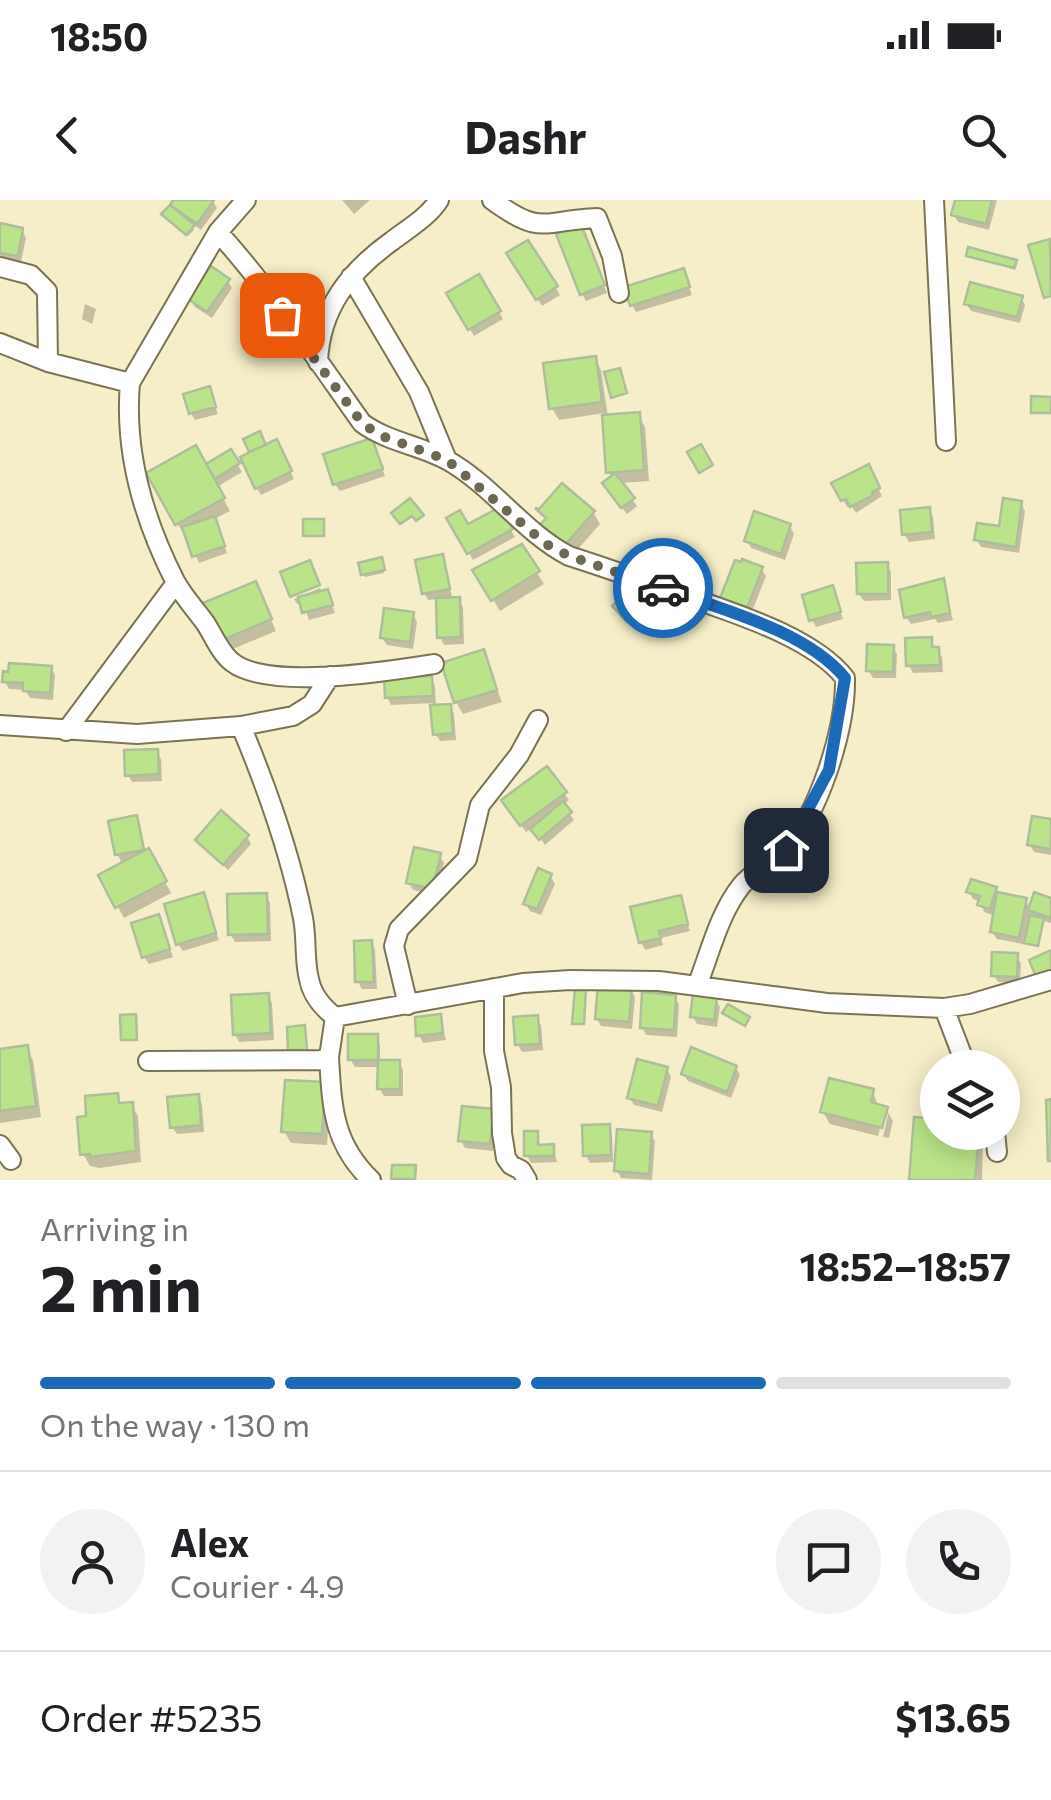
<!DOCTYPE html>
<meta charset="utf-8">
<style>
:root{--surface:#fff;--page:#f2f2f2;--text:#202124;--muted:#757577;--line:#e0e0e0;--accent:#1c69b8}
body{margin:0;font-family:Commissioner,sans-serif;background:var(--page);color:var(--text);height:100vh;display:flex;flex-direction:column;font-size:38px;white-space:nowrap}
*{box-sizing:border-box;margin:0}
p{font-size:32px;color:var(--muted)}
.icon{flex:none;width:55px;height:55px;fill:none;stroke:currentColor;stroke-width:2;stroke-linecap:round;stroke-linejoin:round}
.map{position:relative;height:980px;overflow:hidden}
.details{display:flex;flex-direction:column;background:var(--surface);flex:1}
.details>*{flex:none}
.controls{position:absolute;left:920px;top:850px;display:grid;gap:20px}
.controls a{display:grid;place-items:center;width:100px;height:100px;border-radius:50%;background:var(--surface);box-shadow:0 5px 25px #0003;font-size:50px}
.pin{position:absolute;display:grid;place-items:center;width:85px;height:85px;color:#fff;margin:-42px;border-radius:20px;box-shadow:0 5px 15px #0006}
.courier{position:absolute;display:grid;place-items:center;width:100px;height:100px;margin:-50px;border:8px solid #1c69b8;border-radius:50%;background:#fff;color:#222;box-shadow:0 2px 12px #0007}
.summary em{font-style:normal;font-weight:700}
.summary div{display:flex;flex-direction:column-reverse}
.summary{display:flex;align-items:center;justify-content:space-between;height:170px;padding:0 40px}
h1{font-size:65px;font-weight:700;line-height:75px}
.bar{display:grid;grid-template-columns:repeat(4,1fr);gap:15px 10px;align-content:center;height:120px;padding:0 40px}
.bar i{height:12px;border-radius:8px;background:var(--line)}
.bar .selected{background:var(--accent)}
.bar p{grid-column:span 4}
.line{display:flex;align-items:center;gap:25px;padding:0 40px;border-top:2px solid var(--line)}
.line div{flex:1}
.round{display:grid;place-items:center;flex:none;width:105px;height:105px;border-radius:52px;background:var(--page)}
.status{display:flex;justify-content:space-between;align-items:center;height:70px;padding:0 50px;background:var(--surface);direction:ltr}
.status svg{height:28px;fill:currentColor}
header{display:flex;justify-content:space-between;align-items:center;height:130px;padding:0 40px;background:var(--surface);font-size:45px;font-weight:700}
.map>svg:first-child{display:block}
.shadow{fill:#0003}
.building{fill:#bbe48a;stroke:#aebe9d;stroke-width:2.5}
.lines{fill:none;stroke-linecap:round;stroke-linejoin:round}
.street-casing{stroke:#7b7453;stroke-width:22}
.street{stroke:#fff;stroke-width:18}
.done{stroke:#6d6852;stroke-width:10;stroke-dasharray:0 18}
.route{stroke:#1c69b8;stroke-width:12}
</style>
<div class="status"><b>18:50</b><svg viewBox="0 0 49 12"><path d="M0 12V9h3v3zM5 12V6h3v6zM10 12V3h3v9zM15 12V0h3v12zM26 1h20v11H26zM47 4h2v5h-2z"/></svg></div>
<header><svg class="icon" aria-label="back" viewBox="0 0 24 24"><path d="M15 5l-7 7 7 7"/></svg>Dashr<svg class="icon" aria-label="search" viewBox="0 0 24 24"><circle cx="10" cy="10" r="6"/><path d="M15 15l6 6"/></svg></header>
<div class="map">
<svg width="1051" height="980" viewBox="0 0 1051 980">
<rect width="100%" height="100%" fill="#f6eec8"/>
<path class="shadow" d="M176,0H212L217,8L201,30L189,21L194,30L188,36L164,15Z
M342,0H370L354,14Z
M958,0H997L989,30L958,22L954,15Z
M0,26L22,30L26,38L21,62L0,58Z
M584,35L607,93L586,101L582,94Z
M528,43L560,95L542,106L510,54Z
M969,55L1015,62L1017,65L1015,70Z
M683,71L692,95L636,112L632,105Z
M478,77L503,119L474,136L449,94Z
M228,81L232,88L212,118L195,107L191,100Z
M1021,98L1025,105L1020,123L971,111L966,103Z
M85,104L96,109L92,124L82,119Z
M595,158L601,170L608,217L638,215L645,227L649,281L620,283L637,306L627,314L609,291L612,278L609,272L604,213L559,220L552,208Z
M209,189L218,214L195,220L191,213Z
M246,240L280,250L294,279L261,295L257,288L254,253Z
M375,248L385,276L340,291L335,284Z
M230,252L242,272L217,287L230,311L214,319L227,353L199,363L187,334L184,335L150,274L206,267Z
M868,268L882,296L856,313L851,305L847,307L835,284Z
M1021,303L1025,311L1019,353L981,347L977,340L1001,329Z
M499,310L515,337L473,360L450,319L467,328Z
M929,310L933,317L935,339L909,342L904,334Z
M541,311L593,312L600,324L571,357Z
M790,326L794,334L785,360L751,348L747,341Z
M521,347L544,384L500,411L476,371Z
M442,357L453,400H458L463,407L464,444L444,445L440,437L438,399L428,400L424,393Z
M382,363L384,373L365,377L364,374Z
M887,365L891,372V400L864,401L859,394Z
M761,369L766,376L751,414L727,405L723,398Z
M942,380L953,420L938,423L935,419L911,424L906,417Z
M320,388L322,393L327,392L335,413L309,420L302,401L297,404L294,399Z
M832,388L843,419L816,427L812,420Z
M261,396L276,431L228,451L222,440Z
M651,398L655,405L633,427L615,407Z
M413,415L417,422L413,449L387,445L382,438Z
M930,440L942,457L943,472L913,473L909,465Z
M893,447L897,454L896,478H873L868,470Z
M483,452L502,502L463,514L456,502Z
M51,468L55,475L53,500L30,498L25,490L9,489L5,482Z
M431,478L435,486L436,507L450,506L454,514L456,540L440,541L435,534L433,503L391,505L387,497Z
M157,552L161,559L162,581L132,582L128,575Z
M547,570L569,600L563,605L574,620L545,645L532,628L526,632L508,608Z
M136,618L146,653L148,651L171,693L124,718L101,676L123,665L117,654Z
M1051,622V655L1034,652L1030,645Z
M247,637L251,644L228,670L198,641Z
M439,655L444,663L436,695L413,690L409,683Z
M550,676L555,684L541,715L530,711L526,704Z
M995,689L999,695L1026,701L1030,709L1051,701V723L1044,721L1039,747L1029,745L1024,737L1023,744L997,739L992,732L995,716L984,712L981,702L973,699L969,692Z
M203,695L219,740L183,751L178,744Z
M266,696L270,703L271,741L235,742L231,735Z
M680,698L690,731L661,738L663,745L645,750L641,742Z
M162,724L173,757L149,764L144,757Z
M371,742L375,750L377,789H362L358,782Z
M1016,756L1021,763L1020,783L998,782L994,775Z
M631,790L635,797L632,829L601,826L597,819Z
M268,796L272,803L274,840L239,842L235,835Z
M675,797L679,805L677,837L646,835L642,827Z
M716,800L720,807L717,827L697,824L693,817Z
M440,817L446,840L423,843L419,835Z
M536,818L541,825L543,850L522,852L518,845Z
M376,837L380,844V862L399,863L403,870V896H384L380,889V867H355L350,859Z
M26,848L33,860L41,917L0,923V852Z
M736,868L740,875L731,898L688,881L683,874Z
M667,869L671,877L662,912L634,905L630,898Z
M873,891L878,907L886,909L893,921L889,938L883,937L888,915H883L878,936L830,924L823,912Z
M116,896L122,906L131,905L138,916L141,962L99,968L90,966L83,954L89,918Z
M197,897L202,904L204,932L177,934L172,927Z
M330,897L327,945L291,943L284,931Z
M464,909L496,919L493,951L465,948L461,941Z
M608,927L612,934L613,962L590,963L586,956Z
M938,932H983L982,980H912Z
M536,934L541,947H553L557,962L531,963L527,955Z
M650,934L655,941L652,980L621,978L617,971Z"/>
<path class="building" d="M173,0H214L197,24L170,5Z
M955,0H992L986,24L951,15Z
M170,5L195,25L186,35L161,14Z
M0,23L23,28L18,56L0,53Z
M581,24L605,85L580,95L556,34Z
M1050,39L1051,96L1044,98L1028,45Z
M528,40L558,86L536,100L506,53Z
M968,47L1017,60L1014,68L966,56Z
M211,66L230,79L207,112L188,99Z
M684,68L690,87L630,106L624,87Z
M479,74L501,111L468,130L446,93Z
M970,82L1023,96L1017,117L964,104Z
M596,156L602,202L549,209L543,163Z
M620,168L627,193L611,198L604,172Z
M210,186L216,207L189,214L183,194Z
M1031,196L1051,197V213H1031Z
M640,212L644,270L606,273L602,215Z
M260,231L266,245L249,252L243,239Z
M372,238L383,269L333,285L323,254Z
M277,239L292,271L255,289L240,257Z
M701,244L713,265L699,273L687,252Z
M196,245L225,298L175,325L146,273Z
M231,249L240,263L215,279L206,264Z
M869,264L880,288L872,292L873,295L850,307L846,299L841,301L831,283Z
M615,273L635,298L621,308L602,283Z
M562,283L595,311L563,347L539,326L546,318L535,308L539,309Z
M410,298L424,315L416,321L412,316L400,324L391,313Z
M1003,298L1022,301L1016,347L974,340L977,323L999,326Z
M500,307L513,329L467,354L446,318L460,310L468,324Z
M930,307L932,332L902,335L900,310Z
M754,311L791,324L781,354L744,341Z
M215,316L225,346L192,357L182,327Z
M303,319H324V336H303Z
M522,344L540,371L491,401L472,370Z
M443,354L450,389L422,394L415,360Z
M679,356L691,362L681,383L670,378Z
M382,357L385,370L361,375L358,363Z
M742,359L763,367L747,408L720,398L735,360L741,362Z
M310,360L320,385L290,397L280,372Z
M888,362V394H857L856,363Z
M944,378L950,413L931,417L930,412L904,418L899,390Z
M256,381L272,419L220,441L203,403Z
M637,381L653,396L627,422L612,406Z
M833,385L841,412L809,421L802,395Z
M328,389L333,405L302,413L298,397Z
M460,397L461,437L437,438L436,398Z
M384,408L414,412L410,442L380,438Z
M932,437V447H939L940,465L906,466L905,438Z
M867,444L894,445L893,472L866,471Z
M484,449L497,490L454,503L441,463Z
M9,463L52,466L50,493L23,491V483L2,482L3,471L8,472Z
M432,476L433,496L385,498L384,477Z
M451,504L453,533L433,535L430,505Z
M158,549L159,574L125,576L124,550Z
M547,566L567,592L520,626L501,600Z
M563,601L572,612L539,640L530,629Z
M221,610L249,635L223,665L195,640Z
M137,615L144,650L115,655L108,621Z
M1032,616L1051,619V649L1027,645Z
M414,647L441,653L433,689L406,683Z
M149,648L167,681L115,708L98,675Z
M538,668L552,674L537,709L523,704Z
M971,679L997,687L990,709L977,705L980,696L966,692Z
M204,692L216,733L176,745L164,704Z
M997,692L1027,698L1019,738L990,732Z
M1034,692L1051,698V718L1028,710Z
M267,693L268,734L228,735L227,694Z
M681,695L688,724L659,731L661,738L639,743L630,707Z
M159,714L170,749L142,758L131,723Z
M1030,715L1044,718L1038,746L1024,743Z
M372,740L374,782H355L354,741Z
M1051,750V770L1036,777L1029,760Z
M992,752L1018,753L1017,777L991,776Z
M598,784L632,787L629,822L595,819Z
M575,787H586L584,824H572Z
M642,792L676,795L674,830L640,828Z
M269,793L271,833L233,835L231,795Z
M693,794L717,797L714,820L690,817Z
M728,804L750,817L745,826L722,813Z
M136,814L137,840H121L120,815Z
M441,814L443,833L416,836L415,817Z
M538,815L540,844L515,845L513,817Z
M305,825L307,850L288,851L287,827Z
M348,834H378V860H348Z
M28,845L36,906L0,911V849Z
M691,847L737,866L727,892L681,874Z
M637,859L668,867L658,906L627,898Z
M378,860H400V889H377Z
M829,878L874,889L871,902L888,907L882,928L820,912Z
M285,880L325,882L322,934L281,932Z
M118,893L119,903L133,902L136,951L90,957V954L80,955L77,917L86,916L85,896Z
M199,894L201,925L170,928L167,897Z
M1051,899V961H1048L1046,900Z
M462,906L494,909L490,944L458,941Z
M914,917L938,919V932H979L975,980H909Z
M610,924L611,955L583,956L582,925Z
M617,929L652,932L649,974L614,971Z
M524,931H538V945L554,944V956H524Z
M392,965H416L415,979H391Z"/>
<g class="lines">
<g class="street-casing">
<path id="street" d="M492,0C542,37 543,20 597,18L612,56L619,93
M934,0L946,241
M218,32C271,91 316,158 362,223C388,242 419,245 447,260C493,286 523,332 569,356C607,368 643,381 680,394C729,412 811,435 845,478C846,528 819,616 783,652C771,664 752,672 741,686C719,714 710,753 697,786
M0,67L31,75L47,91L48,162
M351,77L419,192L447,260
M0,143L48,162L130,183L218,32L246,0
M318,162C320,108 350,71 392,41C409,28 428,17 439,0
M130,183C124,251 144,320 175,381C183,396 196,410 206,424C213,435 221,454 232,462C268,491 390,471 434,464
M0,525L137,534L241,526L293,516L312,504L330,476
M241,526C267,588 290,652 303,718C307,738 304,760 309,779C312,795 322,807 335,817L523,783L570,780L659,781L827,803L944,808L970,804L1051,780
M66,531L176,383
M494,788V851L501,887L502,933L506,958L511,965L521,970L527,980
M408,805L394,746L399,729L467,659L480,605L519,555L538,520
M944,808L967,868
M329,857C332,908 333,943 371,980
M148,861L321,860L329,857L335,817
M995,932L997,952
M0,945L11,960"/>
</g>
<use href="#street" class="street"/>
</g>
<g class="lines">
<path class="done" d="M282,115L362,223L379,235L447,260L546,344L569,356L663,388"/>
<path class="route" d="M663,388C719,409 806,430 845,478L829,570L786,650"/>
</g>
</svg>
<div class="controls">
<a><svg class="icon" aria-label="layers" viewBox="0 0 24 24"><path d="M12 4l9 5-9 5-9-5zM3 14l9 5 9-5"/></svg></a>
</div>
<div class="pin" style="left:282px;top:115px;background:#ea580c"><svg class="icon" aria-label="bag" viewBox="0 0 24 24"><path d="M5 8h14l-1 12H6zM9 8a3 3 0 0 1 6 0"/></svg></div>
<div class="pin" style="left:786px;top:650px;background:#1f2937"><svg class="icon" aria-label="home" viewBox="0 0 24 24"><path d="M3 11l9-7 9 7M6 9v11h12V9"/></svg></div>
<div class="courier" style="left:663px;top:388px"><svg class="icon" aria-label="car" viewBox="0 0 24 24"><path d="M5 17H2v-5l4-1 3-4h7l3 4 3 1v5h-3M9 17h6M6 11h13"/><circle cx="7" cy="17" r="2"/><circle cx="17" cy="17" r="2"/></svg></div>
</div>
<section class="details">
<div class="summary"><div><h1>2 min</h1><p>Arriving in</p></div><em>18:52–18:57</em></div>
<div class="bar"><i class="selected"></i><i class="selected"></i><i class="selected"></i><i></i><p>On the way · 130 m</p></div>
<div class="line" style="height:180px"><a class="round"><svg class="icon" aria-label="person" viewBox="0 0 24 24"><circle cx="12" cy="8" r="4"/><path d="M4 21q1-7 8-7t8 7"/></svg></a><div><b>Alex</b><p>Courier · 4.9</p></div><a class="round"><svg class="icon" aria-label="chat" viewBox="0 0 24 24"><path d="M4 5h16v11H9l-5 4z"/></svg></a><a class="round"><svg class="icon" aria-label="phone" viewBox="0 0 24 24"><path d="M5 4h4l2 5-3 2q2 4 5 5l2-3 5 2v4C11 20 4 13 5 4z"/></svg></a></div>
<div class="line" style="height:130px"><div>Order #5235</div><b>$13.65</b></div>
</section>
